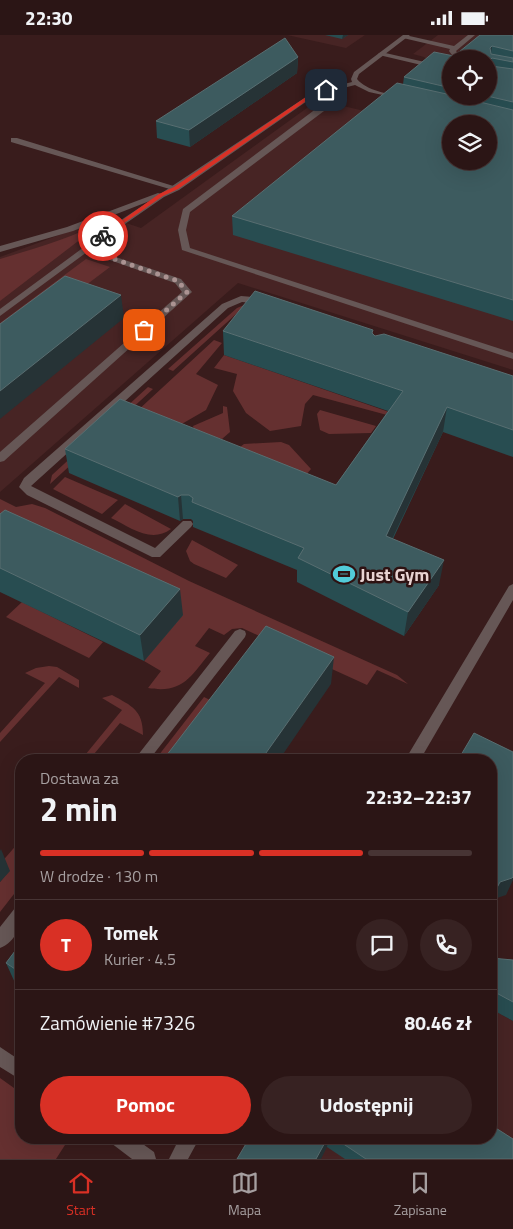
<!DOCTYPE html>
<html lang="pl">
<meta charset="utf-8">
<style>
:root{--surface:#2b1515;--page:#372222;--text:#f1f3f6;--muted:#a69fa0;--line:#473434;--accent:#d93025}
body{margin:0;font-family:"Titillium Web",sans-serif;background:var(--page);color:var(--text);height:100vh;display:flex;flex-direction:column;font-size:19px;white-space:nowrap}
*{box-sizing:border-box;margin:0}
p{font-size:16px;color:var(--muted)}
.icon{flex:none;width:28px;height:28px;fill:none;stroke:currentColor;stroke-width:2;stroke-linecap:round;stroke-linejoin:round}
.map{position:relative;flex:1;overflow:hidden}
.drawer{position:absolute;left:15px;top:719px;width:482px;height:390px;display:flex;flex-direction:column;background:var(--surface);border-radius:20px;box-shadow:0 5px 20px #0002,0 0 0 1px var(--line)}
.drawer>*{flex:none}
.fabs{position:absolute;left:442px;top:15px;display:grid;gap:10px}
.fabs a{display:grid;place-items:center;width:55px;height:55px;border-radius:50%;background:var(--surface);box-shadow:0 5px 20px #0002,0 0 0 1px var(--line);font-size:25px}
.pin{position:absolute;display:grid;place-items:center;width:42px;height:42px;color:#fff;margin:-21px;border-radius:10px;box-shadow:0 2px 8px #0006}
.courier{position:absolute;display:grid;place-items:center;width:50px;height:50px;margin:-25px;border:4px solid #d93025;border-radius:50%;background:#fff;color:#222;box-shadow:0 1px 6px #0007}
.overview em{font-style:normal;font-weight:700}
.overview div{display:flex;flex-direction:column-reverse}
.overview{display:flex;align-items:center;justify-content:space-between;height:85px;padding:0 25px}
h1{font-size:32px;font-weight:700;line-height:38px}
.bar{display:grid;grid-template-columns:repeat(4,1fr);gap:8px 5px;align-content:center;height:60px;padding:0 25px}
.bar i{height:6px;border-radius:4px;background:var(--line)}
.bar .selected{background:var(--accent)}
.bar p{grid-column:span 4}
.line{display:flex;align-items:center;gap:12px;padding:0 25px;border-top:1px solid var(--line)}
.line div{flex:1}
.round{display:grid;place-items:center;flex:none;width:52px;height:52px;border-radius:26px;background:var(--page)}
.action{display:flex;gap:10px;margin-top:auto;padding:10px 25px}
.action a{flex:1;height:58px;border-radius:30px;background:var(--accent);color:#fff;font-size:20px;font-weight:700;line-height:58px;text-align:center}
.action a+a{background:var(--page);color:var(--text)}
.status{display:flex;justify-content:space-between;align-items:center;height:35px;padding:0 25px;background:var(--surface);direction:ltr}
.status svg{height:14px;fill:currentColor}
.dock{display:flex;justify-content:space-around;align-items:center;height:70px;border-top:1px solid var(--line);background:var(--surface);font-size:14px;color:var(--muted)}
.dock a{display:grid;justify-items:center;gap:2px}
.dock .selected{color:var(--accent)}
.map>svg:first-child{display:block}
.built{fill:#472424}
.green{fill:#653030}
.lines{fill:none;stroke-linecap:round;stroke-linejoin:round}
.lane{fill:#665756;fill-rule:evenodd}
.street{fill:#665756;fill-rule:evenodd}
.wall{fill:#284d51;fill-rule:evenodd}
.shaded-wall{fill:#263336}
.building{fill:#3d5b5f;stroke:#586e71;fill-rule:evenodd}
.route{fill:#d93025}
.done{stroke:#ab9392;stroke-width:5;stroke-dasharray:0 9}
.labels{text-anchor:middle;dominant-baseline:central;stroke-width:5;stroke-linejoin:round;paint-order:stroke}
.poi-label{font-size:18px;font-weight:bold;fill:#e8d3d2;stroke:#2e1212;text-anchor:start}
</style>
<div class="status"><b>22:30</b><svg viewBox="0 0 49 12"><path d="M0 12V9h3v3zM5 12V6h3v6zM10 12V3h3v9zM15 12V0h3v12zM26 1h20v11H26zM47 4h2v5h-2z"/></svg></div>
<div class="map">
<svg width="513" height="1124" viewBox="0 0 513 1124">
<rect width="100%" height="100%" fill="#391c1c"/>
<path class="built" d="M287,0H365L346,13Z
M438,0H513L489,24H451L432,28L424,22L413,19Z
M318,65L377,79L451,126H489L513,115V335L238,248L0,457V222L108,182L141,193Z
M491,974L513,986V1124H242L254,1103L491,1102Z"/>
<path class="green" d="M107,184L0,266V224C36,213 73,203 107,184Z
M86,224L110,232L0,315V288Z
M244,270L245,271L173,336L168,334L237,273Z
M214,305L222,308L196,339L218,350L206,375L180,390L240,412L244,409L281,407L289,410L311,434L305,441L123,389Z
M224,320L389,377L387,380L313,360L305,369L301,391L270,396L246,378L233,356L237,339L214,333Z
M148,352L153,354L50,449L52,440Z
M223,371L227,372L230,397L222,404L195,399L193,391L223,378Z
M320,375L376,391L371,398L329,399L320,395L317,379Z
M65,442L118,465L102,479L53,454Z
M0,464L16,472L32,469L45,473L189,546L397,640L408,649L377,635L367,650L242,593L232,594L224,600L209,593L195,611L210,618C191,641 183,659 148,653L161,636L144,626L182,581L0,507Z
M125,469L171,494C151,509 130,492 111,483Z
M192,505L238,530L226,543L194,529L190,526L186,516Z
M22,567L103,607L89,623L6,582Z
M49,631L57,632L79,645V653L59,642L0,707V698L45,648L25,638L36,633Z
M112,660C132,671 143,675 143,700L120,688L89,725H81L122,675L102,663Z
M204,662L226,673L186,725H155Z
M19,807L21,809V850L0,877V847L9,836L0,829Z
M0,1043L21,1058V1102L66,1103L65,1110L56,1124H0Z"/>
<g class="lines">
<path class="lane" d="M405,0L454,11L468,0H475L456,16L462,24H455L449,16L450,14L403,3V1Z
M381,17L451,33V37L379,20L378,19Z
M326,53L329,55L332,70L190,177L186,195L190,213L513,318V324L182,215L178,195L183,174L325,67L323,55Z
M11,103H17L180,153L173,155L11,107Z
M158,158L165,160L73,196L0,217V211L67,192Z
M122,184L126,187L125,189L92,214L181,244L192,257L4,426L0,427V417L182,257L175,248L87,217L0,281V274Z
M241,261L264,263L269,266L264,269L242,267L228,273L31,451L155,513L183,486H191L193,489L191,492L160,522H152L27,460L19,452L24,443L222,269Z
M240,594L245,596L246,599L245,602L149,725H134L235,596Z
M21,870C22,887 18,906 0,913V892L15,873Z
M0,1012L21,1026V1045L0,1032Z
M108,1102H133L154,1117L156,1124H132L111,1108Z"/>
<path class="street" d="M403,0H410L359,39L357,44C367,56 387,58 401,62V64L369,57L355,50L328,57L310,64L179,155L164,162L125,189L118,187L306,62L324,54L352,47L351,44L354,37Z
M513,549V565L420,725H405L509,551Z
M180,1102H200L188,1124H169Z"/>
</g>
<path class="wall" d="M325,0H348L342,4Z
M513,0V286L233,200L232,181L403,49L404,42L454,21ZM451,24L489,61H451Z
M298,22L297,38L190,112L157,103L156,86Z
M223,296L372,298L375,301L513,341V422L443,397L393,504L439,550L404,601L297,547V535L193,492V486L191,484H183L180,486L69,438L65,414L336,450L388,376L224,320Z
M0,479L183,580L144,626L0,557Z
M21,908V953L16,950L6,928Z
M491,923L513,925V986L491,974Z
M250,1102H491L513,1124H345L327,1112Z"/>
<path class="shaded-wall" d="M343,0H348L342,4Z
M492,11L490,25L492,23L489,40L490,13Z
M298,22L297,38L190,112L189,95Z
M121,260L124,283L0,384V356Z
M447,372L443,397L382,525L386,501Z
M181,460L183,484L180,486L178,462Z
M444,525L439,550L404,601L408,577Z
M180,554L183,580L144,626L140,600Z
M334,622L331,649L279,725H261Z
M1,814L10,836L0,847V816Z
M513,842V845L506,860L494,864L491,868V864L500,847Z
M328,1102H329L327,1112L321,1124H316Z"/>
<path class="building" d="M480,0H513V16L492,11L490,13L491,19L513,23V27L492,23L490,25L491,31L513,34V67L487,61H489V24H451V53L404,42L434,17L454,21Z
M285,3L298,22L189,95L156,86Z
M397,48L451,60V61H455L513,75V265L232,181ZM451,89H489V126H451Z
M65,241L121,260L0,356V289Z
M255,256L373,295L372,298L375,301L384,299L513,341V395L447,372L386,501L444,525L408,577L298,523L304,513L192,467L193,463L189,460H181L178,462L65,414L120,364L336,450L403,356L223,296Z
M5,475L180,554L140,600L0,533V479Z
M266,591L334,622L261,725H163Z
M474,698L513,717V842L512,843L500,847L491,864V725H458Z
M21,908V938L6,928Z
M491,923L513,925V967L491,955Z
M491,1090L513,1104V1124H366L333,1102H491Z
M250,1102H328L316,1124H237Z"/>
<path class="route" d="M324,54L328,55L309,64L178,154L163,161L104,202L100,201L159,159L174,152L306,62Z"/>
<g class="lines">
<path class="done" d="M103,201L85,214L178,246L187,257L144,295"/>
</g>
<defs>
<g id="stadium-bare" transform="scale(1.725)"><path d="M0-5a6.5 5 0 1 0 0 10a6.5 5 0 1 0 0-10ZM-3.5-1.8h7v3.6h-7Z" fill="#52cbd8" stroke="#2e1212" stroke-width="2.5" paint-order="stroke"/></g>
</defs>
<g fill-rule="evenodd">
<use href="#stadium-bare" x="344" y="539"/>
</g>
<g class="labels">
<g class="poi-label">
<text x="360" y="539">Just Gym</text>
</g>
</g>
</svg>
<div class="fabs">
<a><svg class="icon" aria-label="locate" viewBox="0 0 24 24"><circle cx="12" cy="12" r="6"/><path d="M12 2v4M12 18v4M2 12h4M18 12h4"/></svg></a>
<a><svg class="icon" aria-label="layers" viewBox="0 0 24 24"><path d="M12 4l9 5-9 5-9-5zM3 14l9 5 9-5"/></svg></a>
</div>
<div class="pin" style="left:144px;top:295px;background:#ea580c"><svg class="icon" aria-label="bag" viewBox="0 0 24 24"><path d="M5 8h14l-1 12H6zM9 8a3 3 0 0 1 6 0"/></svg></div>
<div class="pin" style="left:326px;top:55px;background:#1f2937"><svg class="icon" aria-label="home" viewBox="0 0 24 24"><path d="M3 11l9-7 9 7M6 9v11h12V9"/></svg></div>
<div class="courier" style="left:103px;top:201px"><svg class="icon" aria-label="bike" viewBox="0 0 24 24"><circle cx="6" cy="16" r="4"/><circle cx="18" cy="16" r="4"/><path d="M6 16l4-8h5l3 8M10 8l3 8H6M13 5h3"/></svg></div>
<section class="drawer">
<div class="overview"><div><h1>2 min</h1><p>Dostawa za</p></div><em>22:32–22:37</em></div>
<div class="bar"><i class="selected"></i><i class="selected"></i><i class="selected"></i><i></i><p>W drodze · 130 m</p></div>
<div class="line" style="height:90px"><b class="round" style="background:var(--accent);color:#fff">T</b><div><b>Tomek</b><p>Kurier · 4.5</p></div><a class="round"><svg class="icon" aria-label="chat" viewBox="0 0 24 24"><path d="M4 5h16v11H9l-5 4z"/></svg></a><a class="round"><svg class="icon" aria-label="phone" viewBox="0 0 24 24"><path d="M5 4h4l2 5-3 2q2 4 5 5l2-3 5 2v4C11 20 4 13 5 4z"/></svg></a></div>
<div class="line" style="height:65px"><div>Zamówienie #7326</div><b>80.46 zł</b></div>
<div class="action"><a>Pomoc</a><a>Udostępnij</a></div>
</section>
</div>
<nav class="dock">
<a class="selected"><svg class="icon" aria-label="home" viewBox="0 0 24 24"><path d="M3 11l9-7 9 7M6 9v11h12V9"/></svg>Start</a>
<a><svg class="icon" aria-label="map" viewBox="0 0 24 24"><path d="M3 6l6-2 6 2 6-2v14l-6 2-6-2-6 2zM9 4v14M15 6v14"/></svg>Mapa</a>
<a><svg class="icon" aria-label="saved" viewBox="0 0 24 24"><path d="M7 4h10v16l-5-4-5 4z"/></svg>Zapisane</a>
</nav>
